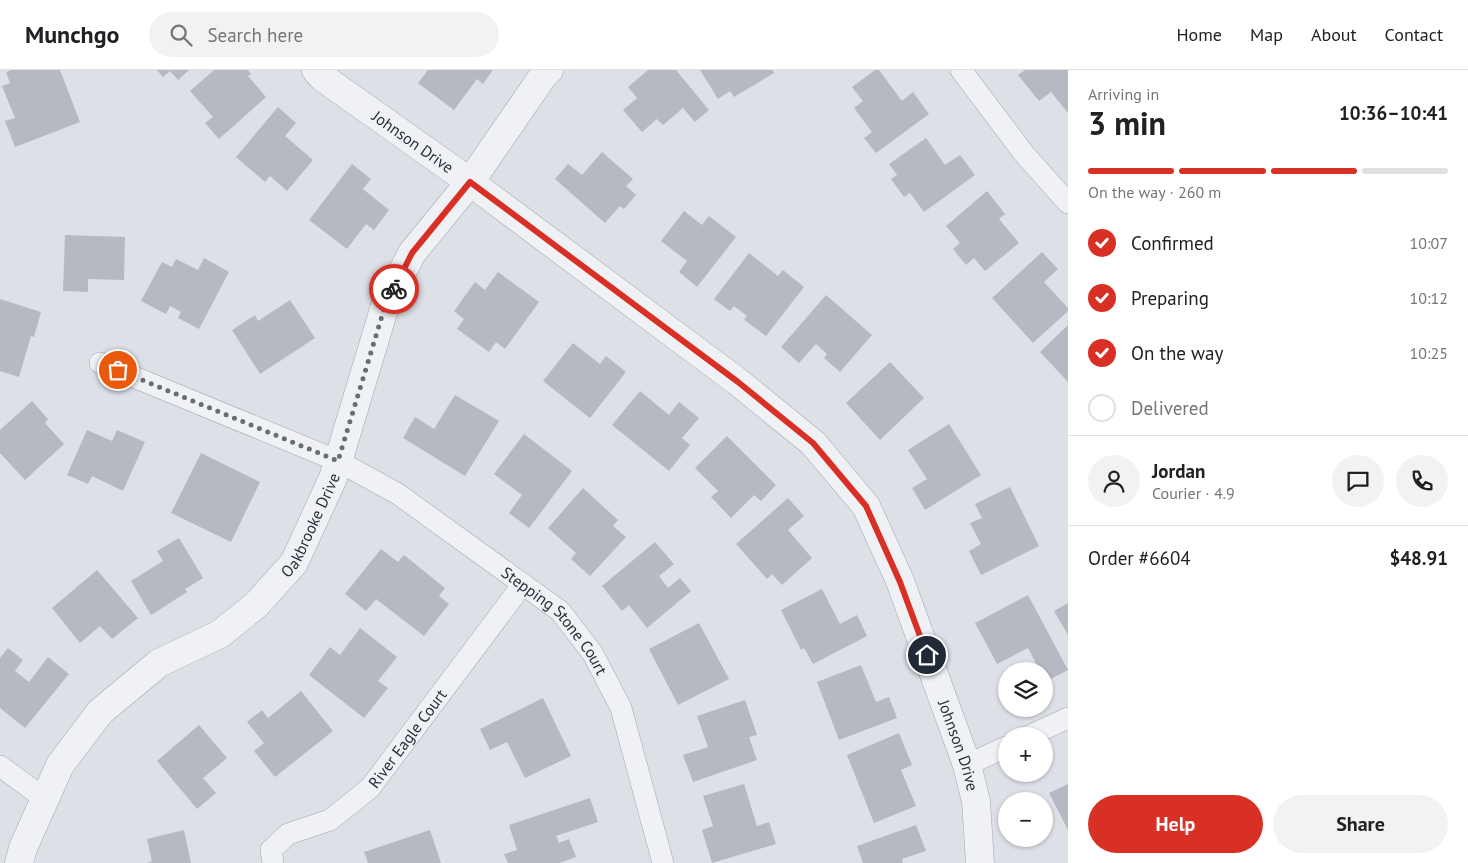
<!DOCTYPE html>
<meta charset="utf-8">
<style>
:root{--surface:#fff;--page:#f2f2f2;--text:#202124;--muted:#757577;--line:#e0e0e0;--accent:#d93025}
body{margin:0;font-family:"PT Sans",sans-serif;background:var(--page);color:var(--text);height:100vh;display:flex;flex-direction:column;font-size:19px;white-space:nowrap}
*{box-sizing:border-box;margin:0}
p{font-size:16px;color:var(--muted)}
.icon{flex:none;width:28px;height:28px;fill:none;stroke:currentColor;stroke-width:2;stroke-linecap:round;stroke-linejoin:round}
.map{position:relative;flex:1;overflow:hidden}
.side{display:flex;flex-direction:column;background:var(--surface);width:400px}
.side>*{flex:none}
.fabs{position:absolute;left:998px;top:592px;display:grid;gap:10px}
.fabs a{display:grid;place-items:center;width:55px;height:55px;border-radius:50%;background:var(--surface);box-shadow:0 1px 4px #0004;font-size:25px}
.pin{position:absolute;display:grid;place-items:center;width:42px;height:42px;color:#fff;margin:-21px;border:2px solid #fff;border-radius:50%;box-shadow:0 1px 5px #0007}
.courier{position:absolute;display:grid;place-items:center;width:50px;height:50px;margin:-25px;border:4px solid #d93025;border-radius:50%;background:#fff;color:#222;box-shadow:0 1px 6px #0007}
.summary em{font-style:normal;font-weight:800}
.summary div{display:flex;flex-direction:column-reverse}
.summary{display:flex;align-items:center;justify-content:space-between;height:85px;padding:0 20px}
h1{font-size:32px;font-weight:800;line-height:38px}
.bar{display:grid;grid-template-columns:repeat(4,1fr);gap:8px 5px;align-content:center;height:60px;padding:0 20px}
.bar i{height:6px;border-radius:4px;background:var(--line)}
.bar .selected{background:var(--accent)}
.bar p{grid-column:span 4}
.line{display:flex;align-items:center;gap:12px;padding:0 20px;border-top:1px solid var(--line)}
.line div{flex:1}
.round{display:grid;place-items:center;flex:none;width:52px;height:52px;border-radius:26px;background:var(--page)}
ol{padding:0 20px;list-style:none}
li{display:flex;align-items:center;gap:15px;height:55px}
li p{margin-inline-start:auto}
li .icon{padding:5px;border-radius:50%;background:var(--accent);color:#fff;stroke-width:4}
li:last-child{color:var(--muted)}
li i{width:28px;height:28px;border:2px solid var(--line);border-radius:50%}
.cta{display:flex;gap:10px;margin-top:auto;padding:10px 20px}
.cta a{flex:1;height:58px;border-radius:30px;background:var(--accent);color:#fff;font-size:20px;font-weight:800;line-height:58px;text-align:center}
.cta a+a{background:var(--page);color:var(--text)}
header{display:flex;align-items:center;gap:30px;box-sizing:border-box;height:70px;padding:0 25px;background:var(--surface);border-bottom:1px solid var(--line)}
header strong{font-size:24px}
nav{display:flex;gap:28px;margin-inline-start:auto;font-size:18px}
.search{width:350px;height:45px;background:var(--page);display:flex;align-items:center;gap:12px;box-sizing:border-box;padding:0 18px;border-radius:28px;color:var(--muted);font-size:19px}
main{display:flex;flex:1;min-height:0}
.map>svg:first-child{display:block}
.building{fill:#b5b9c2}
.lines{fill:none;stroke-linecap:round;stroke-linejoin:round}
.minor-casing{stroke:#a3a7af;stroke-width:22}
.tertiary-casing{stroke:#a3a7af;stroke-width:29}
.minor{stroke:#f0f1f5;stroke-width:21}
.tertiary{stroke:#f0f1f5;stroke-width:28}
.done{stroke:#676c77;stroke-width:5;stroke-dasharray:0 9}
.route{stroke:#d93025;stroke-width:6}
.labels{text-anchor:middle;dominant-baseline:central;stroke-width:4;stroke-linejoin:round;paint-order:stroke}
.street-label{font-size:16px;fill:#282e3b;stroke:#eceff4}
</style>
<header>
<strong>Munchgo</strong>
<div class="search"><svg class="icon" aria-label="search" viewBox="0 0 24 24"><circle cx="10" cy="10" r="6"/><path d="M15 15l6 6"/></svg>Search here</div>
<nav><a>Home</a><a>Map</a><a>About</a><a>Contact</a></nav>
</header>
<main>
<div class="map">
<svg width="1068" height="793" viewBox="0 0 1068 793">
<rect width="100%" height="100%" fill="#dde0e6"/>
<path class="building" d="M12,0H60L80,52L15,77L5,51L15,48L2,16L10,13L6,2Z
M157,0H189L178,10L170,1L163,7Z
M214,0H248L251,4L248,6L266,27L219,69L205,53L213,47L190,21Z
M428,0H493L483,14L477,9L454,40L418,13Z
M648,0H676L709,40L695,52L683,38L663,55L657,49L642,62L623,40L637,28L628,17Z
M700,0H772L774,3L734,27L730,21L718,29Z
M875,0H879L902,31L913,22L929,44L876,83L864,68L872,62L854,38L863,31L852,17Z
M1025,0H1068V43L1051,22L1039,31L1018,5Z
M278,37L296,53L285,66L313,90L287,121L270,106L265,112L236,87Z
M926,68L945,95L960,85L975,105L924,142L910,123L904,127L891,109L897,105L889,94Z
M602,82L633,109L626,116L636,125L624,139L620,136L605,153L555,109L568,94L582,105Z
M352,94L371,109L363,119L389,140L374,160L366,154L347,179L309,150Z
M987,121L1005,144L999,149L1019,173L985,201L974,188L966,195L953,179L960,173L946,156Z
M684,141L702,155L709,146L736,167L697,217L679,202L687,191L661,171Z
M65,165L125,167L124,210L88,209V222L63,221Z
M1042,182L1058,199L1044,212L1068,238V241L1033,273L992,228Z
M749,183L778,206L783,200L804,217L766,266L744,250L747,246L734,236L730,241L714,229Z
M204,188L229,202L199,259L178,248L181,242L170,236L166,244L141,231L162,192L172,197L176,189L198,200Z
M498,202L539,232L505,279L496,272L489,282L457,259L464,249L454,241L475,212L485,220Z
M826,225L872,265L840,302L824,288L827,284L816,274L799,293L781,277Z
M0,229L41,242L34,267L31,266L19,307L0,301Z
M290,230L315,268L260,304L232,260L255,245L258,251Z
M1068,255V312L1040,282Z
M573,273L600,294L606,286L626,302L590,348L543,311Z
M890,292L924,328L880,370L846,333Z
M640,321L669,345L679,332L699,348L682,368L690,375L669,401L612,355Z
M455,325L499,351L465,406L403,368L415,347L434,359Z
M32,331L48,349L45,353L64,374L25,410L0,383V360Z
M949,354L981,405L925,440L912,418L927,409L908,380Z
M87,360L112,371L117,360L145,372L123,421L92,406L88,414L67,405Z
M524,364L572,401L529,458L509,443L522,425L494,404Z
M727,366L776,415L761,431L754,425L731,448L711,427L718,421L695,398Z
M201,383L260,412L231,472L171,443Z
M1010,417L1039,476L981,505L969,481L981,474L970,453L982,448L975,434Z
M583,418L618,450L613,456L626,467L590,506L571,489L576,483L548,458Z
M788,428L804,446L788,460L812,488L782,515L772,504L767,509L736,474Z
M179,468L203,508L185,519L187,522L151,545L131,511L163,491L157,481Z
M655,472L674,494L659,506L668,518L680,508L691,521L647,558L629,535L622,541L602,516Z
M381,479L398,492L404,485L445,518L439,526L449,534L424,566L376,529L366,541L345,524Z
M97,500L138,548L112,569L100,556L80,573L52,538Z
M822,519L840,554L857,545L867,566L813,594L804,578L801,580L781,540Z
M1028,525L1068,600L1045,612L1044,601H1040L1028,578L997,594L975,553Z
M1068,533V565L1054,541Z
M699,553L729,609L678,635L649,579Z
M360,558L397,587L378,611L388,618L364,648L309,605L330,577L340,585Z
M8,578L23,590L15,601L29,612L48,587L69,604L25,658L0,638V588Z
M861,595L876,632L889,627L897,648L839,670L817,612Z
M301,621L333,661L275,707L254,681L264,673L247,652L262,640L268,648Z
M543,628L571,686L525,708L507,672L490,680L480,659Z
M745,630L757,665L749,667L757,690L693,712L683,685L708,677L697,646Z
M199,655L227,688L203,708L216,723L197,739L157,691Z
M899,663L912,695L901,700L916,736L874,753L847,685Z
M744,714L757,756L769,752L776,774L712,793L702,760L713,756L703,726Z
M1068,714V760L1049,723Z
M590,728L598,752L556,766L559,773L569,769L576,787L559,793H508L504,784L517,780L509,755Z
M916,755L926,781L902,789L903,793H863L857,776Z
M184,760L191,793H147L152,791L147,769Z
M430,760L441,793H368L364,782Z"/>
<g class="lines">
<g class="minor-casing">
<g id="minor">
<path d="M961,0L1025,85L1068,133"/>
<path id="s1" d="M100,293L338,391L398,424L560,541L593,584L621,638L663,793"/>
<path d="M1029,666L1068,648"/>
<path d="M967,695L1006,677"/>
<path d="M0,696L45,729"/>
<path id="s2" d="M273,793L271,780L288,764L330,750L370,718L523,514"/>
</g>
</g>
<g class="tertiary-casing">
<g id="tertiary">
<path id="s3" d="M316,0L322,7L470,112L738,312L813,373L866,436L900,511L967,695L976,731L980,793"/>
<path id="s4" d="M19,793L23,778L60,695L100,642L159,593L220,564L256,535L294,493L333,408L385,236L412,183L470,112L543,6L549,0"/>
</g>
</g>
<use href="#minor" class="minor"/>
<use href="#tertiary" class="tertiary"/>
</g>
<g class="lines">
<path class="done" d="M118,300L338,391L385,236L394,219"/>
<path class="route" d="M394,219L412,183L470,112L738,312L813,373L866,436L900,512L927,585"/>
</g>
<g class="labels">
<g class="street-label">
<text stroke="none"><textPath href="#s3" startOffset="121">Johnson Drive</textPath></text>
<text stroke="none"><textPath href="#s4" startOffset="461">Oakbrooke Drive</textPath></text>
<text stroke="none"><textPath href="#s1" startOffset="529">Stepping Stone Court</textPath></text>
<text stroke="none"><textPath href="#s2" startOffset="194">River Eagle Court</textPath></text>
<text stroke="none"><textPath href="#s3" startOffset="961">Johnson Drive</textPath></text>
</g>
</g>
</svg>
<div class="fabs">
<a><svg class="icon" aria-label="layers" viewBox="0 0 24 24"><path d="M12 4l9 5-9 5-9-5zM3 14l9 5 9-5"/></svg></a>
<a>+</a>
<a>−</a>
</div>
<div class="pin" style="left:118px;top:300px;background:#ea580c"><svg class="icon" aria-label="bag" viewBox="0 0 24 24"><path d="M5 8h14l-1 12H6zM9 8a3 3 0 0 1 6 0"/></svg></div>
<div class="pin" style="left:927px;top:585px;background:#1f2937"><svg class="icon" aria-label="home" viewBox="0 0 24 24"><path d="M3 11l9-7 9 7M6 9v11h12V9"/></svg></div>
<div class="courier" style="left:394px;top:219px"><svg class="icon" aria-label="bike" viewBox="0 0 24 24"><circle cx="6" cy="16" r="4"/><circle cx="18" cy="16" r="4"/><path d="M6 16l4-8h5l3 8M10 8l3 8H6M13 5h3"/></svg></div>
</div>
<section class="side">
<div class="summary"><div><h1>3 min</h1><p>Arriving in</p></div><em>10:36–10:41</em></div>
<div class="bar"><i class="selected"></i><i class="selected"></i><i class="selected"></i><i></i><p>On the way · 260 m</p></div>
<ol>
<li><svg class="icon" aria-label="check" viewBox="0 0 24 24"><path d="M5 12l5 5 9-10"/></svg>Confirmed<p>10:07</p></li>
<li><svg class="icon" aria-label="check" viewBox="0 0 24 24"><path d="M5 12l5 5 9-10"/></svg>Preparing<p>10:12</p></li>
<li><svg class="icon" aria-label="check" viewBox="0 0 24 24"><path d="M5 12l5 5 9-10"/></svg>On the way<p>10:25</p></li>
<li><i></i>Delivered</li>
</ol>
<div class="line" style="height:90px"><a class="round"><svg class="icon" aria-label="person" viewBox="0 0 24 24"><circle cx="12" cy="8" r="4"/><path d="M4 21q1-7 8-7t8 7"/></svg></a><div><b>Jordan</b><p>Courier · 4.9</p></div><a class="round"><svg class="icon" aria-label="chat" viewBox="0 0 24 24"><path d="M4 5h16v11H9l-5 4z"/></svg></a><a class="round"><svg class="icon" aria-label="phone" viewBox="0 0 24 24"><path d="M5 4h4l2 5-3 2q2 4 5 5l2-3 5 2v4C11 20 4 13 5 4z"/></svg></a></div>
<div class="line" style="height:65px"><div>Order #6604</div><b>$48.91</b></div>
<div class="cta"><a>Help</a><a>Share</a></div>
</section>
</main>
